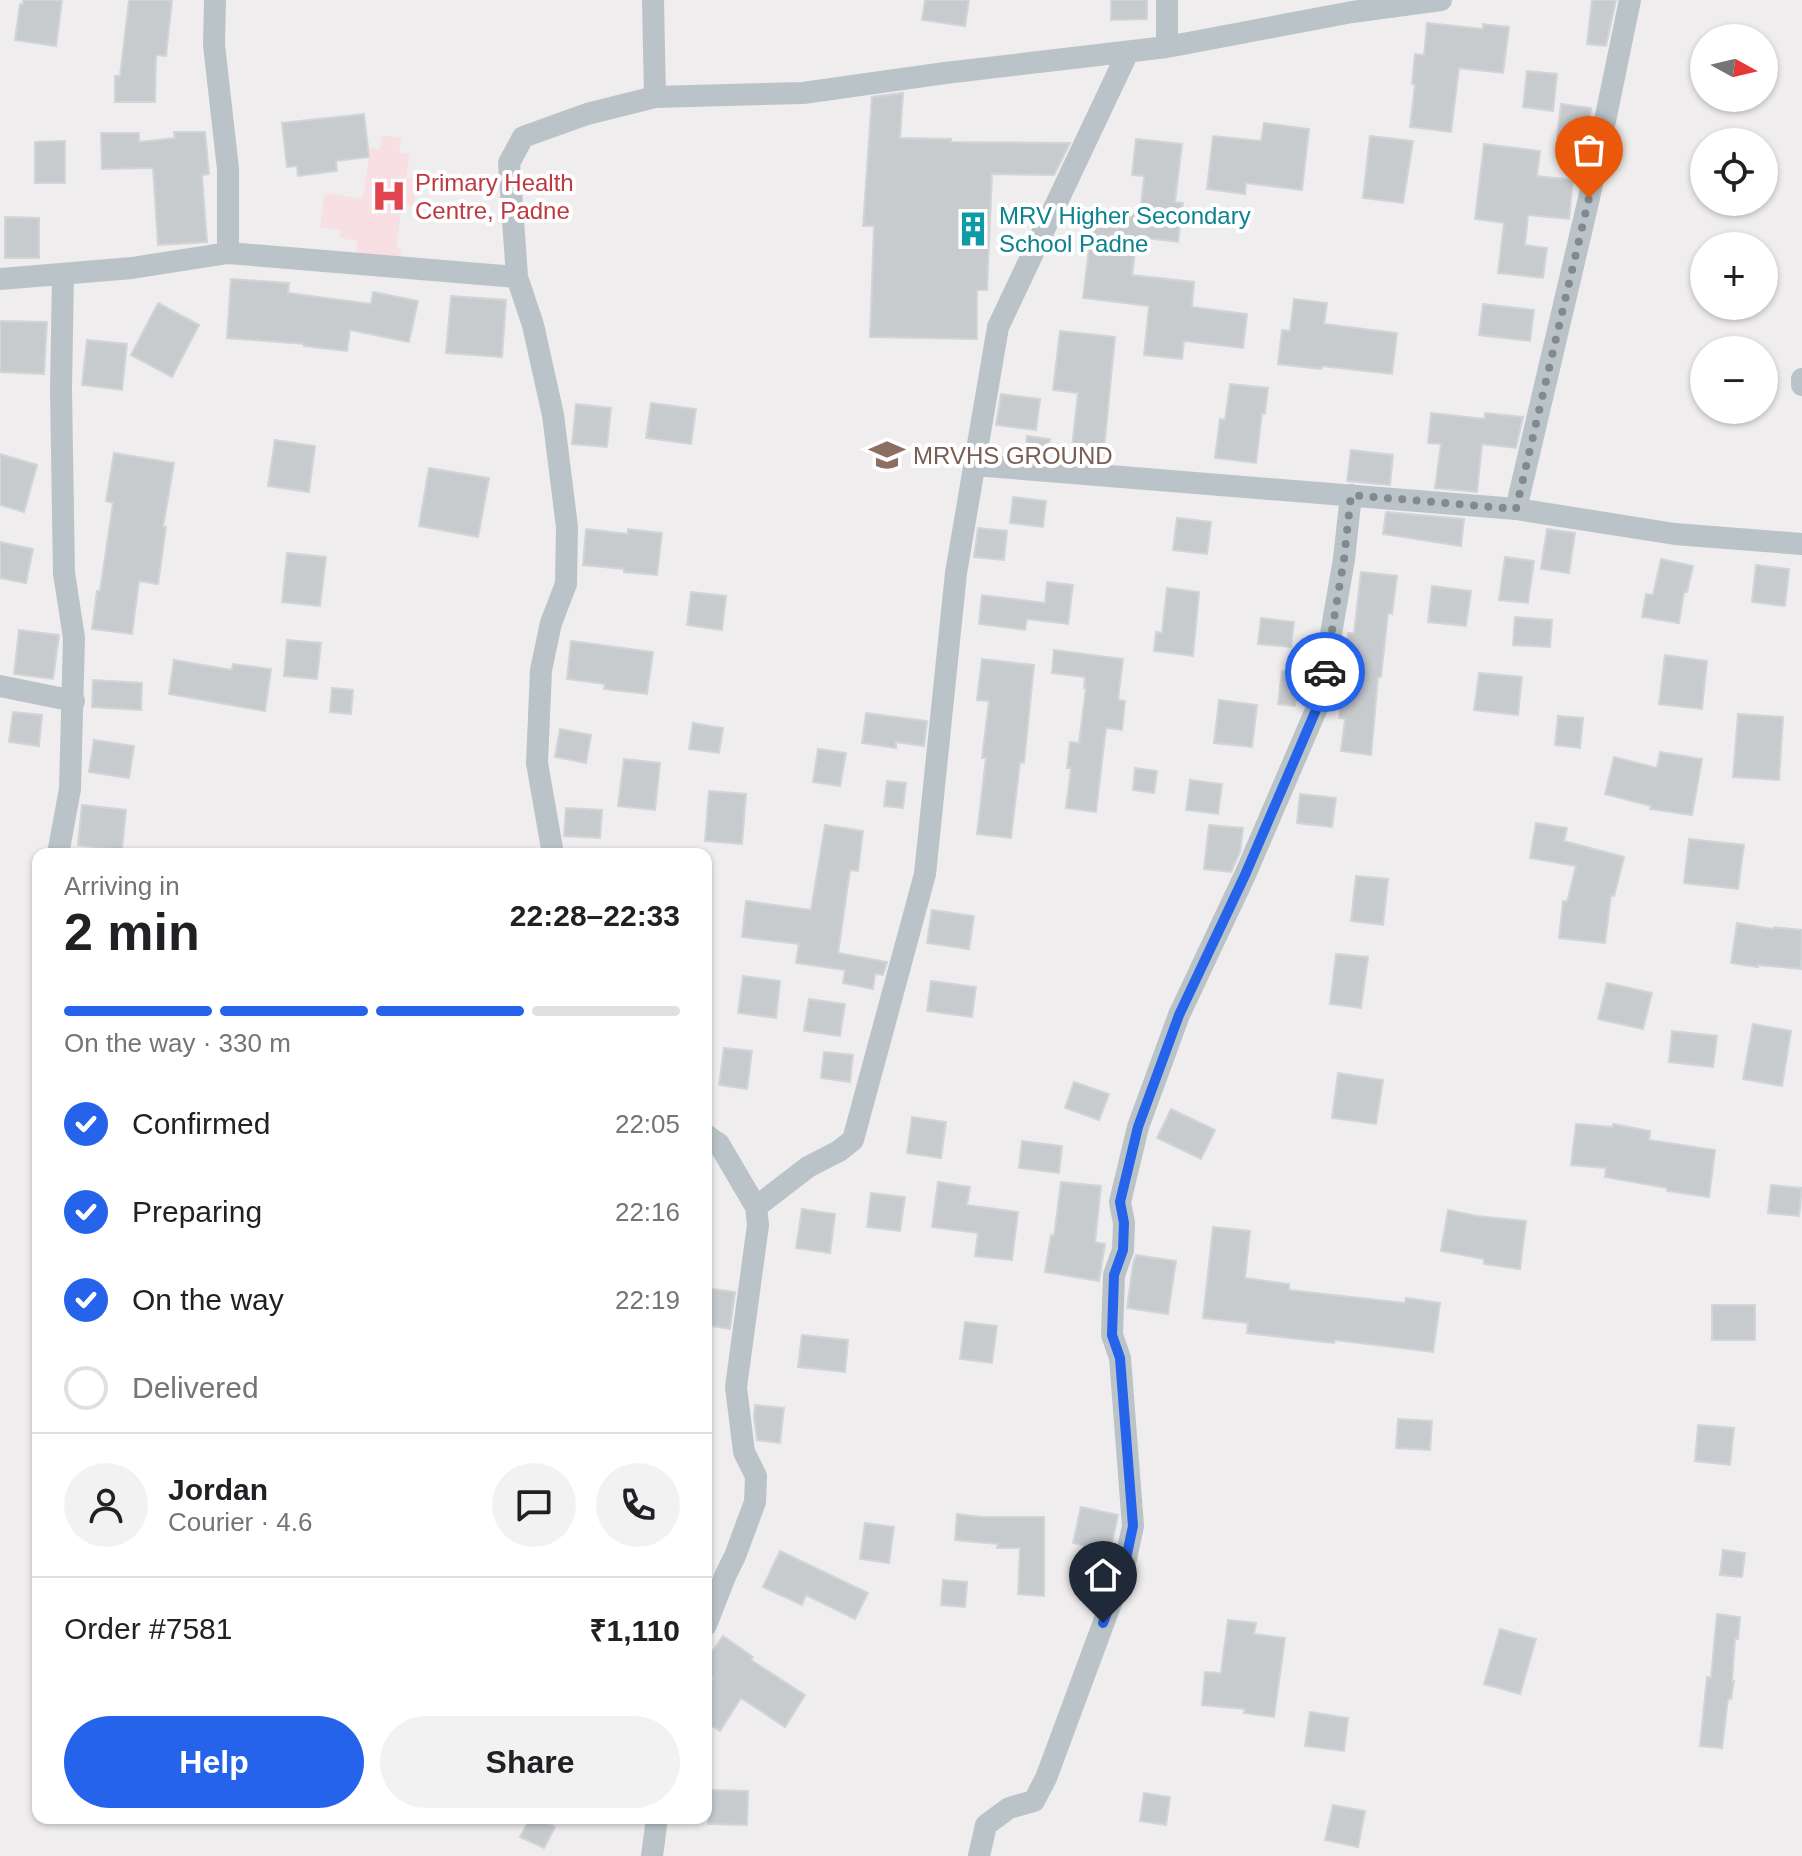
<!DOCTYPE html>
<meta charset="utf-8">
<style>
:root{--surface:#fff;--page:#f2f2f2;--text:#202124;--muted:#757577;--line:#e0e0e0;--accent:#2563eb}
body{margin:0;font-family:Helvetica,sans-serif;background:var(--page);color:var(--text);height:100vh;display:flex;flex-direction:column;font-size:30px;white-space:nowrap}
*{box-sizing:border-box;margin:0}
p{font-size:26px;color:var(--muted)}
.icon{flex:none;width:44px;height:44px;fill:none;stroke:currentColor;stroke-width:2;stroke-linecap:round;stroke-linejoin:round}
.map{position:relative;flex:1;overflow:hidden}
.details{position:absolute;left:32px;top:848px;width:680px;height:976px;display:flex;flex-direction:column;background:var(--surface);border-radius:16px;box-shadow:0 2px 6px #0004}
.details>*{flex:none}
.needle{width:52px;rotate:98deg}
.tools{position:absolute;left:1690px;top:24px;display:grid;gap:16px}
.tools a{display:grid;place-items:center;width:88px;height:88px;border-radius:50%;background:var(--surface);box-shadow:0 2px 6px #0004;font-size:40px}
.pin{position:absolute;display:grid;place-items:center;width:68px;height:68px;color:#fff;margin:-82px -34px;border-radius:50% 50% 50% 0;rotate:-45deg;box-shadow:0 0 8px #0007}
.pin .icon{rotate:45deg}
.courier{position:absolute;display:grid;place-items:center;width:80px;height:80px;margin:-40px;border:6px solid #2563eb;border-radius:50%;background:#fff;color:#222;box-shadow:0 2px 10px #0007}
.overview em{font-style:normal;font-weight:700}
.overview div{display:flex;flex-direction:column-reverse}
.overview{display:flex;align-items:center;justify-content:space-between;height:136px;padding:0 32px}
h1{font-size:52px;font-weight:700;line-height:60px}
.bar{display:grid;grid-template-columns:repeat(4,1fr);gap:12px 8px;align-content:center;height:96px;padding:0 32px}
.bar i{height:10px;border-radius:6px;background:var(--line)}
.bar .active{background:var(--accent)}
.bar p{grid-column:span 4}
.line{display:flex;align-items:center;gap:20px;padding:0 32px;border-top:2px solid var(--line)}
.line div{flex:1}
.round{display:grid;place-items:center;flex:none;width:84px;height:84px;border-radius:42px;background:var(--page)}
ol{padding:0 32px;list-style:none}
li{display:flex;align-items:center;gap:24px;height:88px}
li p{margin-inline-start:auto}
li .icon{padding:8px;border-radius:50%;background:var(--accent);color:#fff;stroke-width:4}
li:last-child{color:var(--muted)}
li i{width:44px;height:44px;border:4px solid var(--line);border-radius:50%}
.cta{display:flex;gap:16px;margin-top:auto;padding:16px 32px}
.cta a{flex:1;height:92px;border-radius:48px;background:var(--accent);color:#fff;font-size:32px;font-weight:700;line-height:92px;text-align:center}
.cta a+a{background:var(--page);color:var(--text)}
.map>svg:first-child{display:block}
.medical{fill:#f7dfe3}
.building{fill:#c7cbce;stroke:#d1d5d8;stroke-width:2}
.lines{fill:none;stroke-linecap:round;stroke-linejoin:round}
.minor{stroke:#bac4c8;stroke-width:22}
.done{stroke:#828a8c;stroke-width:8;stroke-dasharray:0 14.4}
.route{stroke:#2563eb;stroke-width:10}
.labels{text-anchor:middle;dominant-baseline:central;stroke-width:8;stroke-linejoin:round;paint-order:stroke}
.health-label{font-size:24px;fill:#be3a42;stroke:#fff;text-anchor:start}
.culture-label{font-size:24px;fill:#0d838f;stroke:#fff;text-anchor:start}
.education-label{font-size:24px;fill:#785e54;stroke:#fff;text-anchor:start}
</style>
<div class="map">
<svg width="1802" height="1856" viewBox="0 0 1802 1856">
<rect width="100%" height="100%" fill="#efedee"/>
<path class="medical" d="M382,135L401,138L399,152L410,154L406,178L417,180L414,206L402,205L396,247L401,248L399,261L356,255L357,241L340,238L341,230L320,227L325,193L363,199L370,148L380,150Z"/>
<path class="building" d="M23,0H62L56,46L15,40L20,4H23Z
M129,0H172L166,56L156,55L155,102H115V76H120Z
M925,0H969L965,26L922,20Z
M1111,0H1147V19L1111,20Z
M1592,0H1616L1606,46L1587,44Z
M1427,23L1483,29V24L1509,27L1503,73L1459,68L1451,132L1410,127L1415,85L1412,84L1415,54L1424,55Z
M1527,71L1557,74L1553,111L1523,107Z
M903,93L900,138L951,139V142L1070,143L1054,175L992,174L987,290H977V339L870,337L874,226H863L872,97Z
M1561,104L1591,108L1586,142L1557,138Z
M364,114L369,157L336,161L337,171L298,176L297,166L287,167L282,123Z
M1264,123L1309,129L1302,190L1246,183L1245,194L1207,189L1213,136L1261,141Z
M174,132H205L209,174L202,175L207,242L158,245L153,168L102,169L101,133H139V142L175,138Z
M1370,136L1413,141L1403,203L1363,198Z
M1136,139L1182,144L1175,202L1183,203L1178,242L1137,237L1132,275L1194,282L1192,307L1247,314L1243,348L1184,341L1182,359L1144,355L1149,306L1083,298L1090,240L1084,239L1088,208L1140,215L1144,176L1132,175Z
M65,141V183H35V142Z
M1484,144L1540,151L1537,176L1573,180L1569,219L1528,215L1525,245L1547,248L1543,278L1498,273L1504,223L1475,219Z
M5,217L39,218V258H5Z
M231,279L289,283L288,293L371,304L373,292L418,301L409,342L350,330L347,351L304,346V344L227,338Z
M451,296L506,300L502,357L446,353Z
M1294,299L1327,303L1324,324L1397,333L1392,374L1322,366L1321,369L1278,364L1282,330L1290,331Z
M158,303L199,325L172,377L131,355Z
M1483,304L1534,310L1530,341L1479,335Z
M0,321L47,322L44,374L0,372Z
M1060,331L1115,337L1103,460L1071,456L1078,393L1053,390Z
M87,340L127,344L122,390L82,385Z
M1230,384L1268,388L1265,414L1262,413L1256,463L1215,458L1220,419L1225,420Z
M1001,394L1040,399L1036,430L996,425Z
M651,403L696,409L691,444L646,438Z
M576,404L611,408L607,447L572,444Z
M1431,413L1485,419V413L1523,417L1516,448L1482,444L1477,492L1435,488L1441,444L1428,443Z
M1027,436L1050,439L1048,457L1025,455Z
M275,440L315,446L309,492L268,486Z
M1351,450L1393,455L1390,485L1347,481Z
M114,453L174,463L163,527H166L158,584L139,581L132,634L92,629L97,591H100L113,503L106,501Z
M0,454L37,465L24,512L0,505Z
M429,468L489,478L478,537L419,526Z
M1013,497L1046,501L1043,527L1010,523Z
M1386,512L1464,519L1461,546L1383,534Z
M1177,518L1211,522L1207,554L1173,550Z
M978,528L1007,531L1004,560L974,557Z
M586,529L628,534V529L662,533L657,575L624,572V569L583,565Z
M1547,529L1575,533L1569,573L1541,569Z
M0,542L33,549L26,583L0,578Z
M287,553L326,557L320,606L282,602Z
M1505,557L1534,561L1528,603L1499,600Z
M1661,559L1693,566L1687,592H1684L1679,623L1642,617L1646,594L1653,595Z
M1756,565L1789,569L1785,606L1752,602Z
M1361,572L1397,576L1392,614L1388,613L1381,677H1378L1371,755L1341,751L1345,719L1339,718L1344,673L1348,633H1354Z
M1047,582L1073,585L1068,624L1027,619L1025,630L979,624L982,595L1045,603Z
M1432,586L1471,591L1466,626L1428,622Z
M1167,588L1199,592L1193,656L1154,651L1156,632L1162,633Z
M691,592L726,596L722,630L687,625Z
M1515,617L1552,620L1550,647L1513,645Z
M1261,618L1294,622L1291,647L1258,644Z
M19,630L59,635L53,679L14,674Z
M287,640L321,643L317,679L284,676Z
M571,641L653,652L647,694L604,689L605,684L567,679Z
M1054,650L1123,659L1118,700L1125,701L1122,730L1106,728L1096,812L1066,808L1071,768H1067L1070,742L1079,743L1086,688H1084L1085,677L1052,673Z
M1665,655L1707,661L1702,709L1659,704Z
M982,659L1034,665L1024,763L1020,762L1011,838L977,834L986,758H982L989,701L977,700Z
M174,660L232,670L233,664L271,669L265,711L169,694Z
M1282,671L1299,673L1295,706L1278,704Z
M1479,673L1522,677L1518,715L1474,710Z
M93,680L142,683L141,710L92,707Z
M332,688L353,690L351,714L330,712Z
M1219,700L1257,705L1252,747L1214,743Z
M13,712L42,715L39,746L9,742Z
M866,713L927,721L924,746L896,742V748L862,743Z
M1738,714L1783,717L1779,780L1733,777Z
M1558,716L1583,718L1580,748L1555,745Z
M693,723L723,728L719,753L689,749Z
M560,729L591,735L586,763L555,757Z
M94,740L134,746L129,778L89,772Z
M818,749L846,753L840,786L813,782Z
M1660,752L1702,759L1692,815L1650,809L1651,806L1605,794L1614,757L1657,768Z
M624,759L660,763L655,810L618,806Z
M1135,768L1157,771L1154,793L1133,790Z
M1190,780L1222,784L1218,814L1186,810Z
M887,781L906,783L903,808L884,806Z
M709,791L746,794L742,844L705,841Z
M1300,794L1336,798L1332,827L1297,823Z
M82,805L126,810L122,850L78,845Z
M566,808L602,810L600,838L564,836Z
M1536,823L1567,828L1564,841L1624,857L1614,896L1611,895L1605,943L1559,938L1563,901L1567,902L1576,866L1530,858Z
M825,825L863,831L858,871L850,870L838,953L887,962L883,975L875,974L873,989L843,983L845,970L796,963L799,944L742,937L746,901L811,910Z
M1209,825L1243,828L1240,852L1231,872L1204,869Z
M1689,839L1744,845L1738,889L1684,883Z
M1356,876L1388,879L1383,925L1351,921Z
M932,910L974,916L969,949L927,943Z
M1737,923L1773,929L1774,927L1802,930L1801,969L1758,965V967L1731,963Z
M1336,954L1368,957L1361,1008L1330,1004Z
M743,976L780,981L776,1018L738,1013Z
M931,981L976,987L972,1017L927,1011Z
M1607,983L1652,993L1643,1029L1598,1019Z
M809,999L845,1004L840,1036L804,1031Z
M1753,1024L1791,1031L1782,1086L1743,1079Z
M1672,1031L1717,1036L1713,1067L1669,1062Z
M724,1048L752,1051L747,1089L719,1085Z
M824,1052L853,1055L850,1082L821,1078Z
M1338,1073L1383,1080L1376,1124L1332,1118Z
M1074,1082L1109,1094L1099,1120L1065,1108Z
M1171,1109L1215,1130L1201,1159L1157,1138Z
M912,1117L946,1122L941,1158L907,1153Z
M1576,1124L1613,1127V1124L1650,1131L1649,1140L1715,1150L1709,1197L1667,1191V1188L1605,1177L1606,1168L1571,1165Z
M1022,1141L1062,1146L1059,1173L1019,1168Z
M938,1182L970,1187L967,1205L1018,1212L1012,1260L975,1256L978,1233L932,1227Z
M1061,1182L1101,1186L1095,1242L1105,1244L1099,1281L1045,1272L1051,1235L1054,1236Z
M1771,1185L1802,1188L1799,1216L1768,1213Z
M871,1193L905,1197L900,1231L867,1227Z
M802,1209L835,1214L830,1253L796,1248Z
M1448,1210L1477,1216L1526,1221L1520,1269L1484,1264V1259L1441,1251Z
M1213,1227L1250,1231L1245,1278L1289,1284V1290L1405,1303L1406,1298L1440,1303L1433,1352L1335,1340L1334,1343L1247,1333L1248,1323L1203,1318Z
M1136,1255L1176,1261L1168,1314L1127,1308L1133,1264Z
M706,1288L735,1292L730,1329L706,1325Z
M1712,1305H1755V1340H1712Z
M965,1322L997,1326L992,1363L960,1359Z
M802,1335L848,1340L845,1372L798,1367Z
M755,1405L784,1408L780,1443L757,1440L754,1417Z
M1398,1419L1432,1421L1430,1450L1396,1448Z
M1698,1425L1734,1428L1730,1465L1695,1461Z
M1081,1507L1118,1515L1110,1552L1073,1543Z
M957,1514L982,1517H1044V1596L1018,1594L1020,1548H997L998,1544L955,1540Z
M865,1523L894,1527L889,1563L860,1559Z
M1723,1550L1745,1553L1742,1577L1720,1575Z
M780,1551L868,1593L855,1619L806,1595L802,1605L763,1587Z
M943,1580L967,1582L965,1607L941,1605Z
M1717,1614L1740,1617L1738,1639H1735L1732,1681H1734L1731,1699H1728L1722,1748L1700,1746L1707,1677L1711,1678Z
M1228,1620L1256,1623L1254,1634L1285,1638L1274,1717L1244,1713L1245,1709L1202,1705L1205,1672L1221,1673Z
M1500,1629L1536,1639L1520,1694L1484,1684Z
M723,1636L753,1657L751,1660L805,1695L785,1727L741,1698L720,1731L706,1722V1690L713,1678L706,1673V1660Z
M1310,1712L1348,1718L1344,1751L1305,1746Z
M709,1790L748,1791L747,1825L708,1824Z
M1144,1793L1170,1797L1166,1825L1140,1821Z
M1333,1805L1365,1811L1358,1847L1325,1840Z
M530,1818H536L555,1827L544,1848L520,1837Z"/>
<g class="lines">
<path class="minor" d="M215,0L214,45L228,169V253L517,277
M653,0L655,97
M1167,0V47
M0,279L132,268L228,253
M1802,379V385
M974,465L1516,509L1675,534L1802,544
M1516,509L1589,198L1630,0
M0,686L74,701
M58,854L70,789L74,638L64,573L61,390L63,274
M553,854L537,763L541,670L551,623L566,584L567,527L553,415L533,325L517,277L509,163L523,137L587,114L655,97L803,93L945,73L1167,47L1352,12L1441,0
M706,1135L719,1144L756,1207L758,1225L736,1387L744,1452L756,1476L755,1502L735,1556L726,1574L706,1625
M756,1207L808,1167L839,1151L853,1140L925,874L956,573L998,327L1128,52
M652,1856L657,1818
M979,1856L986,1825L1009,1808L1034,1801L1046,1778L1124,1568L1133,1526L1120,1358L1112,1335L1114,1275L1123,1250L1124,1223L1120,1202L1138,1127L1179,1015L1245,875L1319,703L1344,559L1351,495"/>
</g>
<g class="lines">
<path class="done" d="M1325,672L1344,559L1351,495L1516,509L1589,198"/>
<path class="route" d="M1103,1623L1124,1568L1133,1526L1120,1358L1112,1335L1114,1275L1123,1250L1124,1223L1120,1202L1138,1127L1179,1015L1245,875L1319,703L1325,672"/>
</g>
<defs>
<g id="hospital-bare" transform="scale(2.76)"><path d="M-5-5h3v3.5h4V-5h3V5h-3V1.5h-4V5h-3Z" fill="#e0444e" stroke="#fff" stroke-width="2.5" paint-order="stroke"/></g>
<g id="building-bare" transform="scale(2.76)"><path d="M-4-6H4V6H1V3H-1V6H-4ZM-2.5-4.3h1.7v1.8h-1.7ZM.8-4.3h1.7v1.8H.8ZM-2.5-1h1.7V.8h-1.7ZM.8-1h1.7V.8H.8Z" fill="#0f9aa8" stroke="#fff" stroke-width="2.5" paint-order="stroke"/></g>
<g id="school-bare" transform="scale(2.76)"><path d="M0-5L7-2L0 1L-7-2ZM-4 1L0 2.5L4 1V4Q0 6-4 4Z" fill="#8d6e63" stroke="#fff" stroke-width="2.5" paint-order="stroke"/></g>
</defs>
<g fill-rule="evenodd">
<use href="#hospital-bare" x="389" y="196"/>
<use href="#building-bare" x="973" y="229"/>
<use href="#school-bare" x="887" y="455"/>
</g>
<g class="labels">
<g class="health-label">
<text x="415" y="182">Primary Health<tspan x="415" dy="28">Centre, Padne</tspan></text>
</g>
<g class="culture-label">
<text x="999" y="215">MRV Higher Secondary<tspan x="999" dy="28">School Padne</tspan></text>
</g>
<g class="education-label">
<text x="913" y="455">MRVHS GROUND</text>
</g>
</g>
</svg>
<div class="tools">
<a><svg class="needle" viewBox="-14 -14 28 28"><path d="M0-13l5 13h-10z" fill="#e53935"/><path d="M0 13l5-13h-10z" fill="#757577"/></svg></a>
<a><svg class="icon" aria-label="locate" viewBox="0 0 24 24"><circle cx="12" cy="12" r="6"/><path d="M12 2v4M12 18v4M2 12h4M18 12h4"/></svg></a>
<a>+</a>
<a>−</a>
</div>
<div class="pin" style="left:1589px;top:198px;background:#ea580c"><svg class="icon" aria-label="bag" viewBox="0 0 24 24"><path d="M5 8h14l-1 12H6zM9 8a3 3 0 0 1 6 0"/></svg></div>
<div class="pin" style="left:1103px;top:1623px;background:#1f2937"><svg class="icon" aria-label="home" viewBox="0 0 24 24"><path d="M3 11l9-7 9 7M6 9v11h12V9"/></svg></div>
<div class="courier" style="left:1325px;top:672px"><svg class="icon" aria-label="car" viewBox="0 0 24 24"><path d="M5 17H2v-5l4-1 3-4h7l3 4 3 1v5h-3M9 17h6M6 11h13"/><circle cx="7" cy="17" r="2"/><circle cx="17" cy="17" r="2"/></svg></div>
<section class="details">
<div class="overview"><div><h1>2 min</h1><p>Arriving in</p></div><em>22:28–22:33</em></div>
<div class="bar"><i class="active"></i><i class="active"></i><i class="active"></i><i></i><p>On the way · 330 m</p></div>
<ol>
<li><svg class="icon" aria-label="check" viewBox="0 0 24 24"><path d="M5 12l5 5 9-10"/></svg>Confirmed<p>22:05</p></li>
<li><svg class="icon" aria-label="check" viewBox="0 0 24 24"><path d="M5 12l5 5 9-10"/></svg>Preparing<p>22:16</p></li>
<li><svg class="icon" aria-label="check" viewBox="0 0 24 24"><path d="M5 12l5 5 9-10"/></svg>On the way<p>22:19</p></li>
<li><i></i>Delivered</li>
</ol>
<div class="line" style="height:144px"><a class="round"><svg class="icon" aria-label="person" viewBox="0 0 24 24"><circle cx="12" cy="8" r="4"/><path d="M4 21q1-7 8-7t8 7"/></svg></a><div><b>Jordan</b><p>Courier · 4.6</p></div><a class="round"><svg class="icon" aria-label="chat" viewBox="0 0 24 24"><path d="M4 5h16v11H9l-5 4z"/></svg></a><a class="round"><svg class="icon" aria-label="phone" viewBox="0 0 24 24"><path d="M5 4h4l2 5-3 2q2 4 5 5l2-3 5 2v4C11 20 4 13 5 4z"/></svg></a></div>
<div class="line" style="height:104px"><div>Order #7581</div><b>₹1,110</b></div>
<div class="cta"><a>Help</a><a>Share</a></div>
</section>
</div>
